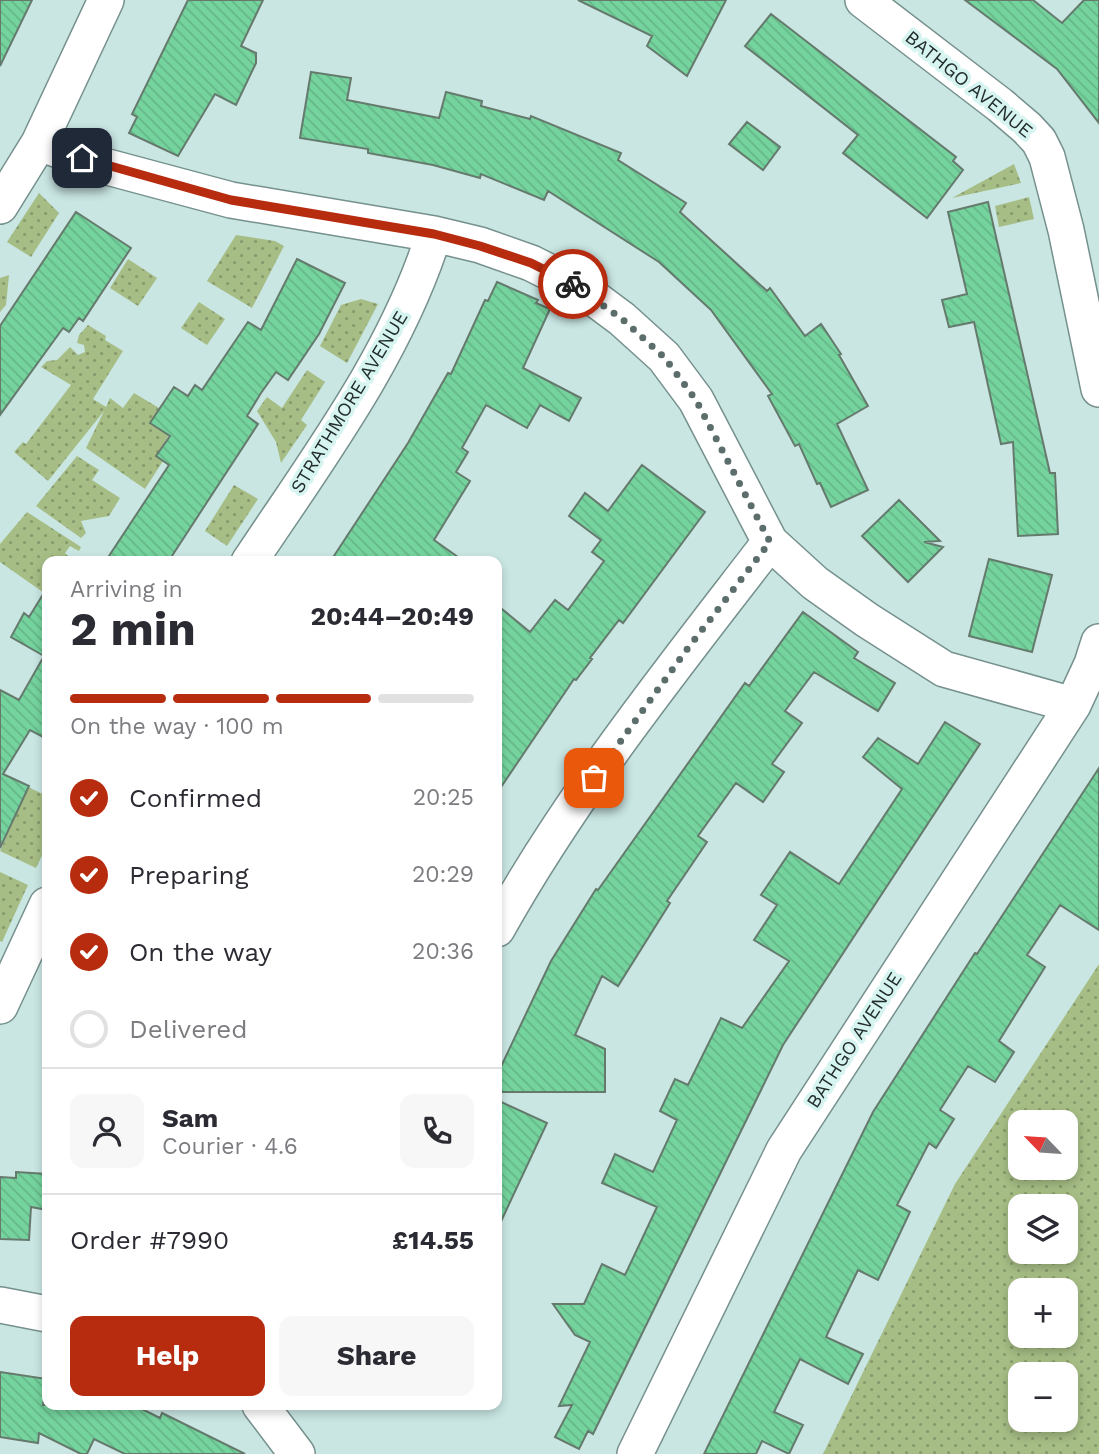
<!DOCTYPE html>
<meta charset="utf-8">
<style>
:root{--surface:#fff;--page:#f7f7f7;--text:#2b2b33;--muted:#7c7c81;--line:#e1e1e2;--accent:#b72b0f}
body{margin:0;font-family:"Work Sans",sans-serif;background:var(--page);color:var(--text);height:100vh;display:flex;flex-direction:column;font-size:26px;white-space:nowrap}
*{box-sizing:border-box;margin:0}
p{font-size:23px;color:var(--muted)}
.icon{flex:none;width:38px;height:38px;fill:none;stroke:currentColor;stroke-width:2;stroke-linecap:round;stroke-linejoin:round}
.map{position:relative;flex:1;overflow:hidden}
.sheet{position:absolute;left:42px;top:556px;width:460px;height:854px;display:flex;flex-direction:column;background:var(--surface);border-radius:14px;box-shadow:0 4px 10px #0003}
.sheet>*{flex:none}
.needle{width:46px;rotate:295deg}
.fabs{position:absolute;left:1008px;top:1110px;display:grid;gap:14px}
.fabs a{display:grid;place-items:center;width:70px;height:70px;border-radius:14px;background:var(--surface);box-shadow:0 4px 10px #0003;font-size:35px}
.pin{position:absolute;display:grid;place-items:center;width:60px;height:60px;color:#fff;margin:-30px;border-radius:14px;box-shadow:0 4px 10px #0006}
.courier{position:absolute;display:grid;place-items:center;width:70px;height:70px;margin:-35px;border:5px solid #b72b0f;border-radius:50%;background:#fff;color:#222;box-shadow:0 2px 9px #0007}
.headline em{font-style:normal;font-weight:700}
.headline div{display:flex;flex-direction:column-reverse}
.headline{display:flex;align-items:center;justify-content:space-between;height:119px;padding:0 28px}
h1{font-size:46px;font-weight:700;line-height:52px}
.bar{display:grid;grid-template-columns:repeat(4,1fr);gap:10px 7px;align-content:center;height:84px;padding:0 28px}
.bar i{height:9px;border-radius:5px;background:var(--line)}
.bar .active{background:var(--accent)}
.bar p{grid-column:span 4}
.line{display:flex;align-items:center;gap:18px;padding:0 28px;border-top:2px solid var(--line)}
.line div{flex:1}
.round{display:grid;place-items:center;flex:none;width:74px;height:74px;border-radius:14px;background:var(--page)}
ol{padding:0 28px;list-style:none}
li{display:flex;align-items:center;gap:21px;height:77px}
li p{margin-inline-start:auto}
li .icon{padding:7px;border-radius:50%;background:var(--accent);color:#fff;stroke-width:4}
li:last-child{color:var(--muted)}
li i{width:38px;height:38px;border:4px solid var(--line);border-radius:50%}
.cta{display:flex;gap:14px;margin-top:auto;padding:14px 28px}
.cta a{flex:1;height:80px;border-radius:14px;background:var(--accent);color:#fff;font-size:28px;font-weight:700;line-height:80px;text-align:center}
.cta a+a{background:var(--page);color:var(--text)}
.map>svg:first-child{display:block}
.grass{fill:url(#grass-dots);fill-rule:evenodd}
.building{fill:url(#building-back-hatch);stroke:#657a6d;stroke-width:2}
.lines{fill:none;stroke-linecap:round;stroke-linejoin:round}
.minor-casing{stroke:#75908d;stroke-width:38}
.minor{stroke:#fff;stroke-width:35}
.done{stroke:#5c6e6c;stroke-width:7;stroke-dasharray:0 12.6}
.route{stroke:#b72b0f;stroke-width:9}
.labels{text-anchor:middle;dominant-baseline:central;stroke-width:7;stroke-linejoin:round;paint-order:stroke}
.street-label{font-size:19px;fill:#222d2c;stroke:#d6f4f0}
</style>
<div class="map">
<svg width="1099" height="1454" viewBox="0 0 1099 1454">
<defs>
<pattern id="grass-dots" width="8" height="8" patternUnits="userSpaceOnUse" patternTransform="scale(1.75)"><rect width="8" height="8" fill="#a6bd85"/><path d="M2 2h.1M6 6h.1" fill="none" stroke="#879a6d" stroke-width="1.8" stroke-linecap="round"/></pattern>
<pattern id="building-back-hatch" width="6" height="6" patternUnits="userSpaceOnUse" patternTransform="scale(1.75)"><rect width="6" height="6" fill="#75d49e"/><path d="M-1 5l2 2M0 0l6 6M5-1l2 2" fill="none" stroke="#65b688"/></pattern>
</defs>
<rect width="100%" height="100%" fill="#c9e6e3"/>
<path class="grass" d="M1014,164L1021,183L952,198Z
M39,193L59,213L31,257L7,242Z
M1029,197L1034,219L999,227L995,206Z
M236,235L275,241L284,246L252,308L207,281Z
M128,259L157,278L138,306L110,288Z
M9,275L6,305L0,312V278Z
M361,299L378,304L347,363L320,346L341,305Z
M199,302L225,319L207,345L181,328Z
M88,325L106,336L105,340L123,351L93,399L106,407L110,398L123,408L134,393L159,408L151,423L169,435L156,456L163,461L145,489L86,448L104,411L48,481L14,452L23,442L26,444L71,385L41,367L47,361L57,360L70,347L78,355L85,352L84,345L77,343L79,335Z
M307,370L325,382L301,420L307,425L281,463L276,442L257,411L267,397L282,408Z
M77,456L99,470L92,480L120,498L109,516L81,521L86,533L81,538L36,506Z
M234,485L258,499L227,546L205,531Z
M27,512L81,547L79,551L70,546L65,553L75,562H47V595L0,562V544Z
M28,787L47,796V845L36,868L0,851Z
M0,872L28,885L2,942L0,941Z
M1099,964V1454H823L955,1184ZM1020,1122H1066V1167H1020ZM1020,1206H1066V1251H1020ZM1020,1290H1066V1335H1020ZM1020,1374H1066V1419H1020Z"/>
<path class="building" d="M0,0H32L0,66Z
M188,0H263L241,46L256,53V63L236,105L215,94L178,156L129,133L137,117L132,114Z
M578,0H726L687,76L647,46L652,36Z
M965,0H1033L1062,23L1084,0H1099V123L1057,69Z
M771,14L956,157L953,161L963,170L927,218L843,153L858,135L745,46Z
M311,72L351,78L347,100L439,118L446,92L482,101L481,106L530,119L531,116L621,153L618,160L686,203L680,212L767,291L770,288L805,336L821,324L841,354L839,355L868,406L837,424L868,490L831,507L820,483L817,484L799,444L795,446L768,396L772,394L711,310L659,262L548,191L544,200L481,174L480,178L433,165L368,153V149L300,138Z
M747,122L780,147L763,170L729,144Z
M988,202L1050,473H1055L1058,534L1018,536L1013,442L1001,444L974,322L949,327L942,300L967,294L948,212Z
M76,212L131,248L83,321L79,318L69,332L63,328L0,415V326Z
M297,259L345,283L319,334L288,380L276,372L261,393L247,416L258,424L168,562H105L169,465L156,456L170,436L150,423L174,387L188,396L195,385L202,390L248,322L261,330Z
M497,282L538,300L536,303L550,309L523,368L581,398L569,421L540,405L527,428L486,405L462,448L468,452L456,472L470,481L434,540L465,562H330L408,443L448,373L451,374L485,300L488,301Z
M642,465L705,512L623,623L619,620L590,658L592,659L576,680L574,679L497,793V605L530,632L555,600L568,610L604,561L592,552L601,540L569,516L585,493L608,511Z
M899,500L940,541L924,542L943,547L908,582L862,536Z
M989,559L1052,575L1032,652L969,636Z
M47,588V739L30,730L3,774L29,786L0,848V690L19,700L44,656L11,637L24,613L29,617Z
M803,612L858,652L854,658L895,683L878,711L814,672L785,711L802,723L772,764L784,772L763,802L736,783L698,836L707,842L667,901L670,903L618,986L602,976L575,1035L605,1049V1092H497V1075L551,961L596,889L598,890L745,683L749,686Z
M945,722L980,744L783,1045L593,1434L588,1431L579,1449L555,1437L572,1405L559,1406L590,1342L575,1335L553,1304H584L602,1264L625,1275L657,1207L602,1183L615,1154L653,1172L677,1120L660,1111L675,1079L688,1085L721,1018L742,1028L789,961L754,940L777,905L761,895L790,852L839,884L902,789L863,757L878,738L918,764Z
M1099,768V930L1060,905L1027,955L1045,967L999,1041L1014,1052L995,1082L968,1066L940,1110L954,1119L936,1148L929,1143L897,1205L910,1212L878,1280L858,1270L826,1337L863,1354L848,1384L800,1359L774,1412L803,1425L789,1454L762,1441L756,1454H704L873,1112L975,953L977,954Z
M497,1100L547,1123L497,1230Z
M16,1172L47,1174V1210L31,1207L29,1240L0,1239V1177L16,1178Z
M0,1372L47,1379L43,1405H134L160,1418L162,1413L245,1454H125L94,1439L87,1454H81L39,1433L38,1443L0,1437Z"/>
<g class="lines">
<g class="minor-casing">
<path id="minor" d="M863,0L1000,105L1027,128L1039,141L1047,157L1066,230L1099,389
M39,143L104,166L231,200L434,234L480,245L531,263L579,287L622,319L664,357L696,400L770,542L815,583L867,620L944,669L1073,705
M0,206L39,143L106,0
M249,562C318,458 396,355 434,234
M497,929C574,791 674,667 770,542
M0,1006L47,905
M0,1305L47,1314
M260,1405L297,1454
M635,1454L784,1150L1073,705L1092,664L1099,642"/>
</g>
<use href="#minor" class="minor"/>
</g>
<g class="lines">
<path class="done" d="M573,284L622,319L664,357L696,400L770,542L685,652L594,778"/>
<path class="route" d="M82,158L231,200L434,234L480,246L531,263L573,284"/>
</g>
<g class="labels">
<g class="street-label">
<text transform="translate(969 84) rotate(39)">BATHGO AVENUE</text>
<text transform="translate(349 402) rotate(-59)">STRATHMORE AVENUE</text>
<text transform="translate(854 1040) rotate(-57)">BATHGO AVENUE</text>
</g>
</g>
</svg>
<div class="fabs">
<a><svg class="needle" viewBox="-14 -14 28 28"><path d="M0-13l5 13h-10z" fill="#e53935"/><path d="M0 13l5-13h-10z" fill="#7c7c81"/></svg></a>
<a><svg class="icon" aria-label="layers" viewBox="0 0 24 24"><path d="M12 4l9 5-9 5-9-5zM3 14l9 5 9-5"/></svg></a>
<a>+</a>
<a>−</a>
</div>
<div class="pin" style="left:594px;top:778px;background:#ea580c"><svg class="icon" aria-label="bag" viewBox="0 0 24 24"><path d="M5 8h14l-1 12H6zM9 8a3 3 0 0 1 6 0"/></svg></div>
<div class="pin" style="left:82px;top:158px;background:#1f2937"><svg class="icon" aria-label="home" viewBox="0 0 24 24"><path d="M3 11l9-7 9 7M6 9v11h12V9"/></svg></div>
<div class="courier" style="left:573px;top:284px"><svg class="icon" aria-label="bike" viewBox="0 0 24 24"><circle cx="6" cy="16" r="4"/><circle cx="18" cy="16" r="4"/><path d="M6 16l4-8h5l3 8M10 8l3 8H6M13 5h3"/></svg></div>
<section class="sheet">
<div class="headline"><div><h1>2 min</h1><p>Arriving in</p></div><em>20:44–20:49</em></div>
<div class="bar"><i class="active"></i><i class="active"></i><i class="active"></i><i></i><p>On the way · 100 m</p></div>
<ol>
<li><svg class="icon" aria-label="check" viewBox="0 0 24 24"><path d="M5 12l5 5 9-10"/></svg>Confirmed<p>20:25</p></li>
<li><svg class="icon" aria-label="check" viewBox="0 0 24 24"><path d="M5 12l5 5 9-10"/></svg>Preparing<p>20:29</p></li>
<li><svg class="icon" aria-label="check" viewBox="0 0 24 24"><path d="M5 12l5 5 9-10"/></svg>On the way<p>20:36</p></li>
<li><i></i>Delivered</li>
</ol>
<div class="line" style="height:126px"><a class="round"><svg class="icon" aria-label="person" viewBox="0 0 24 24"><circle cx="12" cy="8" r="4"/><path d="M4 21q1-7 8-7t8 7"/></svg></a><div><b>Sam</b><p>Courier · 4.6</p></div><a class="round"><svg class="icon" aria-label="phone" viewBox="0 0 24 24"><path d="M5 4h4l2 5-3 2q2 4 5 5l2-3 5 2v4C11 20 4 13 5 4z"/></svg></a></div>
<div class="line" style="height:91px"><div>Order #7990</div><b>£14.55</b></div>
<div class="cta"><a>Help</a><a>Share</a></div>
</section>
</div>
